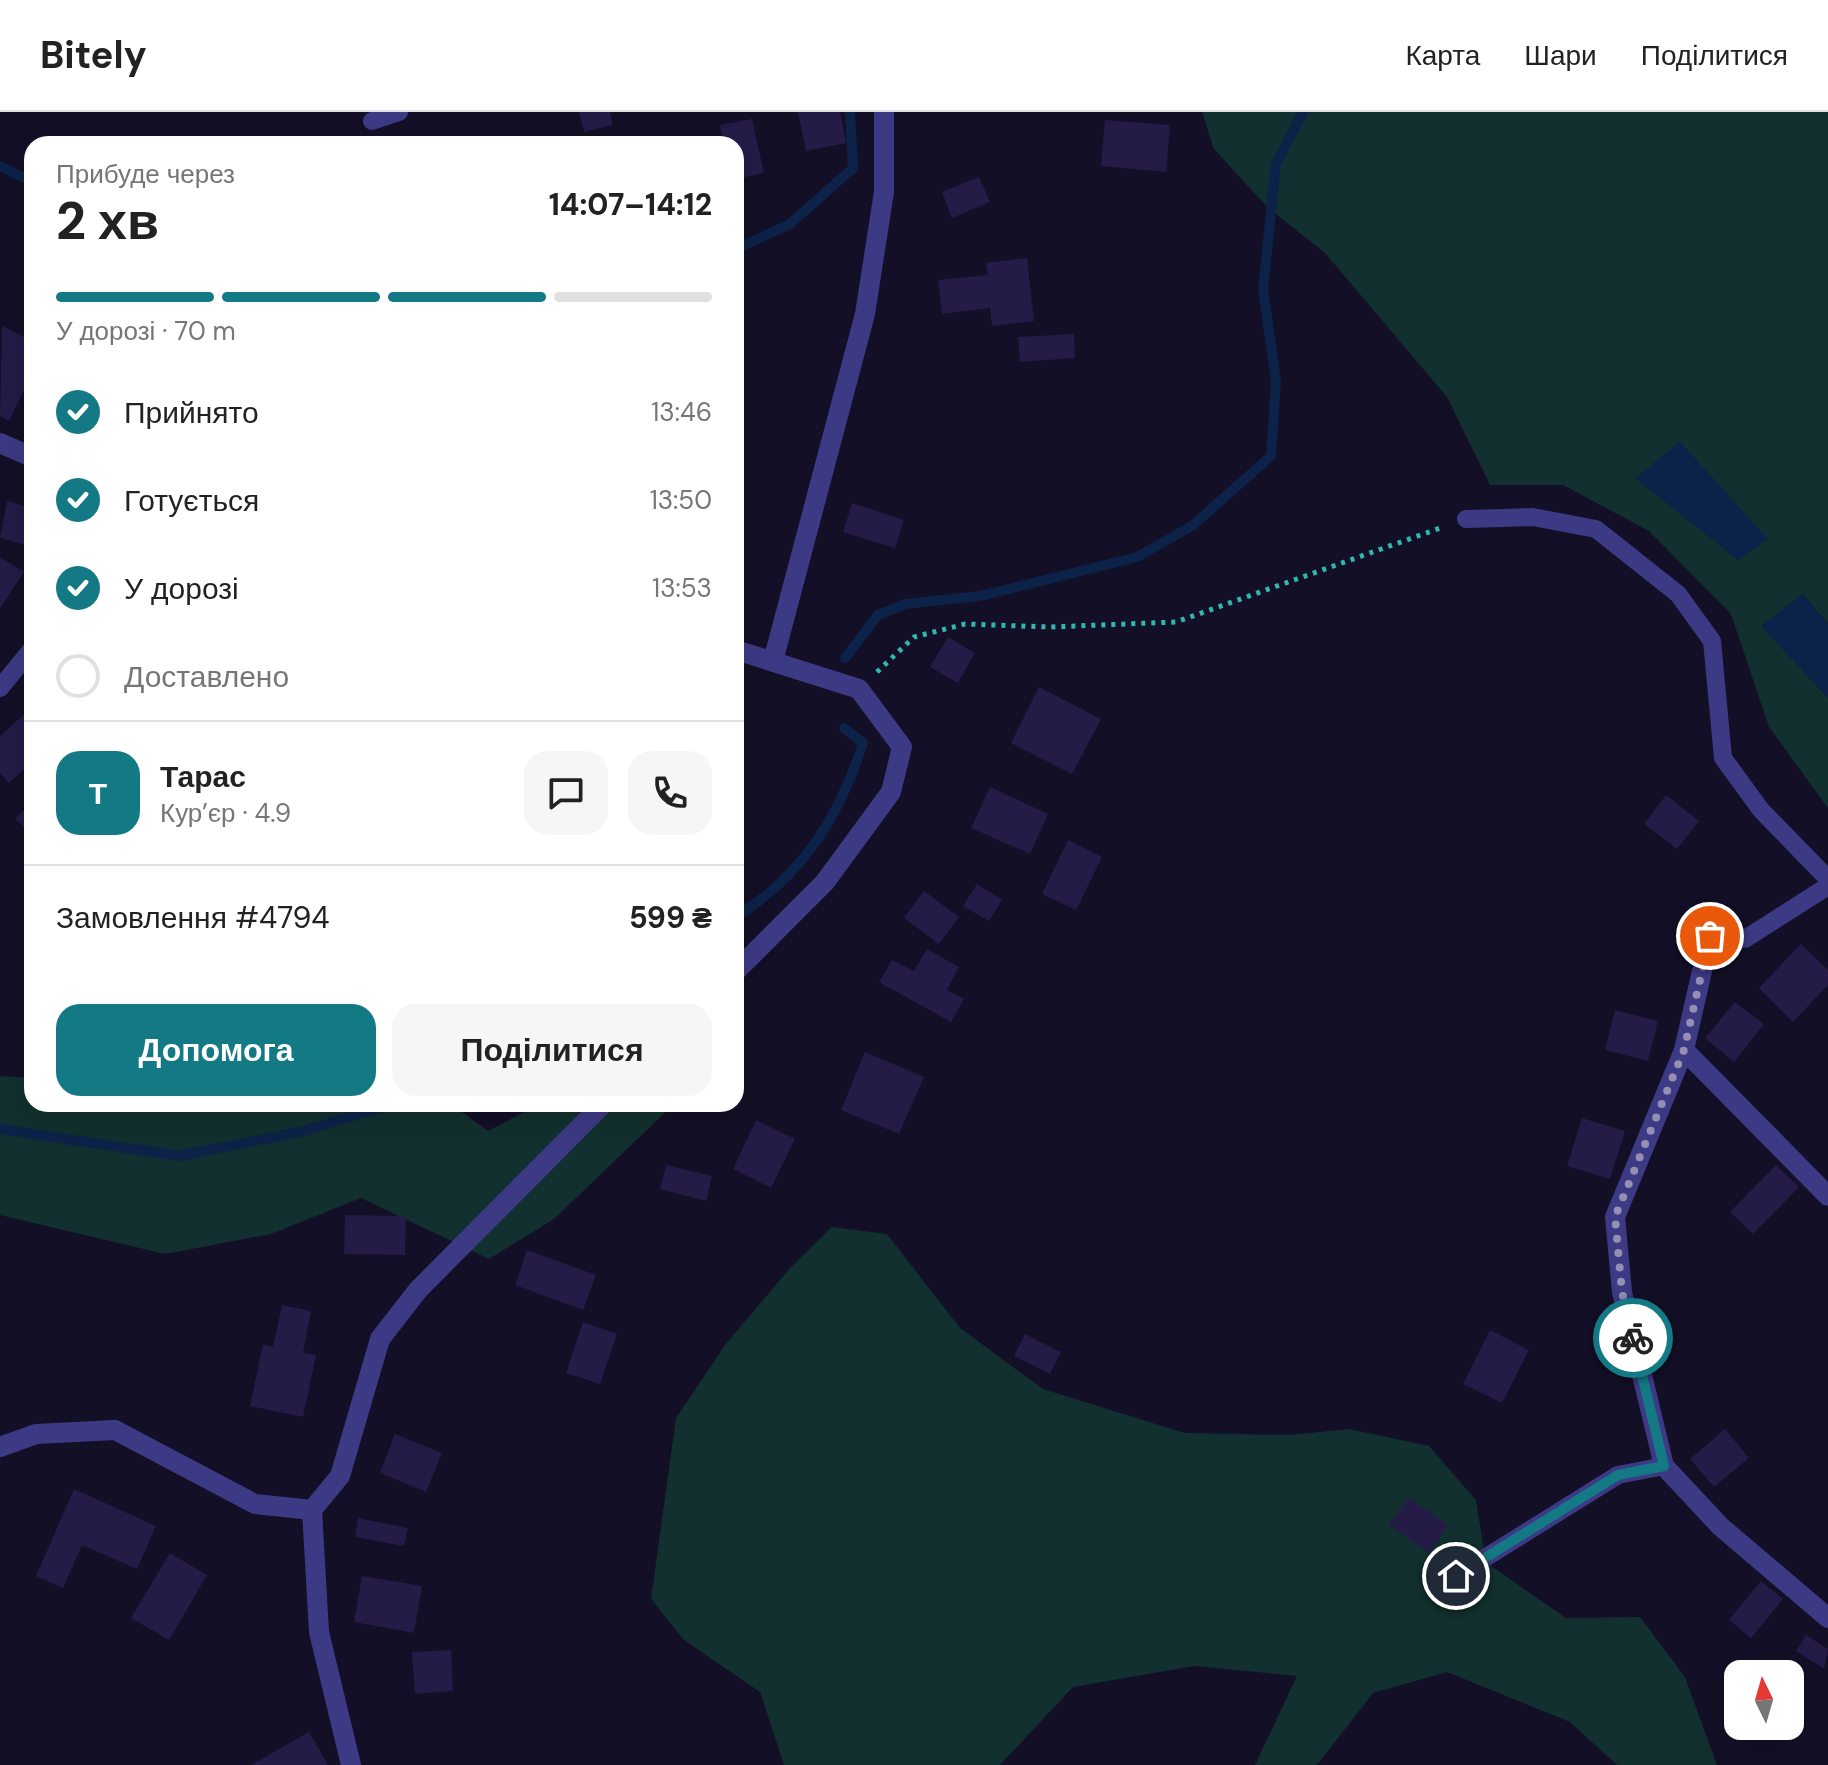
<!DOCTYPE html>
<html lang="uk">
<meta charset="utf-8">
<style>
:root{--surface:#fff;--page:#f6f6f6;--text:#222;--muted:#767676;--line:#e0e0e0;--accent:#137a85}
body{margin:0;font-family:"DM Sans",sans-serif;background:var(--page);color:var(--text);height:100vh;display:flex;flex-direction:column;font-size:30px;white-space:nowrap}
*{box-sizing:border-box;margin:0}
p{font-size:26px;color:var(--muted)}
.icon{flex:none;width:44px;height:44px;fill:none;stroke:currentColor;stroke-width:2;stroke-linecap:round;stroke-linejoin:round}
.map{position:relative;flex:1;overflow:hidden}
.side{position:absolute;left:24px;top:24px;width:720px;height:976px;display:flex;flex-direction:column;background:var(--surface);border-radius:24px;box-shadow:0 8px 32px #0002}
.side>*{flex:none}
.needle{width:52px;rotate:355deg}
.fabs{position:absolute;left:1724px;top:1548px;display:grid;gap:16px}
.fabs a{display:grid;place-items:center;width:80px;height:80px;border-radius:16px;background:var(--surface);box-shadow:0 8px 32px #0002;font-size:40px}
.pin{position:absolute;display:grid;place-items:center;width:68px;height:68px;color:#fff;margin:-34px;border:4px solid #fff;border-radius:50%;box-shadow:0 2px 8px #0007}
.courier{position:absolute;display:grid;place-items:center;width:80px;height:80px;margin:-40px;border:6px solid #137a85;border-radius:50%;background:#fff;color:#222;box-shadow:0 2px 10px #0007}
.overview em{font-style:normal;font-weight:800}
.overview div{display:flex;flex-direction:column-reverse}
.overview{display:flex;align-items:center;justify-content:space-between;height:136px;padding:0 32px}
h1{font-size:52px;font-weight:800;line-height:60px}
.bar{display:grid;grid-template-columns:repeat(4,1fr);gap:12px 8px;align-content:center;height:96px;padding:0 32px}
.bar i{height:10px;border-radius:6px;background:var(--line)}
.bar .selected{background:var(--accent)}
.bar p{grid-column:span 4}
.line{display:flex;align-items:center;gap:20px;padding:0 32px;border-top:2px solid var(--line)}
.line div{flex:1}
.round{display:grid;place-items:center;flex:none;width:84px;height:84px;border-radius:24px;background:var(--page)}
ol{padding:0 32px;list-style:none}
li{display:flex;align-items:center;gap:24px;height:88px}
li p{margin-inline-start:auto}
li .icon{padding:8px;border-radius:50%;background:var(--accent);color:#fff;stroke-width:4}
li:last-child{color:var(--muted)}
li i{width:44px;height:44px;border:4px solid var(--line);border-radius:50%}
.button{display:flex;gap:16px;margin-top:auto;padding:16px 32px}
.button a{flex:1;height:92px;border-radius:24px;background:var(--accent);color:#fff;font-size:32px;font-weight:800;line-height:92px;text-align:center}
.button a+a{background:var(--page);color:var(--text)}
header{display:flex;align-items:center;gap:48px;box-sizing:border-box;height:112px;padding:0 40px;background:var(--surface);border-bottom:2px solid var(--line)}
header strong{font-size:38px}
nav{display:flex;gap:44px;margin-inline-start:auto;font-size:28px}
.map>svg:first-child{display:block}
.green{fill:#12302f}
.water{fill:#0c2248}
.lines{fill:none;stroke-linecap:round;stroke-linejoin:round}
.stream{stroke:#0c2248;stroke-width:10}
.building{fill:#241b47}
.path{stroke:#2fb8b0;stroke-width:5;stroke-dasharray:4 6;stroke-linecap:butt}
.lane{stroke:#3d3a85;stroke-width:18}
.street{stroke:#3d3a85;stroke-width:20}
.done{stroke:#948fb3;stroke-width:8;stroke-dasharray:0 14.4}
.route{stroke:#137a85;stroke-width:10}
</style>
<header>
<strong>Bitely</strong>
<nav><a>Карта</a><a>Шари</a><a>Поділитися</a></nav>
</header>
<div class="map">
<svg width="1828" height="1653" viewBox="0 0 1828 1653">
<rect width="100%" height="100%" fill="#130f26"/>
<path class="green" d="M1202,0H1828V512L1803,482L1762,514L1828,586V696L1769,615L1731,502L1649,419L1563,373H1490L1447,285L1325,141L1268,96L1214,37Z
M0,964L32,966V992H451L488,1019L540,992H674L554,1107L489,1147L361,1086L271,1122L165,1142L0,1103Z
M832,1115L887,1122L960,1216L1043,1277L1185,1321L1290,1323L1349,1317L1429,1334L1476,1388L1485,1445L1491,1454L1566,1506L1640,1505L1685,1565L1717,1653H1617L1570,1610L1447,1560L1373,1581L1317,1653H1255L1297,1564L1194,1554L1073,1575L1000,1653H784L760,1580L684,1528L651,1487L676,1306L725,1233L791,1155Z"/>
<path class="water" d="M1680,330L1768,427L1738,448L1635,366Z
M1803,482L1828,512V586L1761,514Z"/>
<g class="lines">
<path class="stream" d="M0,54L32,70
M736,137L790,112L853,56L850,0
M845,546L878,503L905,492L980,484L1137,445L1192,414L1271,344L1276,269L1263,177L1276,52L1303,0
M736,805C804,762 839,705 863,631L844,616
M0,1017L179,1044L304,1019L391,992"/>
</g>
<path class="building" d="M579,0H610L613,13L584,20Z
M798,0H840L846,31L806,39Z
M752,7L764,61L736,67V32H724L720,13Z
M1105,8L1170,13L1166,60L1101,54Z
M979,65L990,90L952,106L942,80Z
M1027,146L1034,209L992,214L990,196L942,202L938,168L988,163L986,151Z
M2,214L32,229V262L9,309L0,304Z
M1074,222L1075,246L1020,250L1018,225Z
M7,389L32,396V435L0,426Z
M852,391L904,408L895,436L843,420Z
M0,445L24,460L0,497Z
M948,525L975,541L958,571L930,555Z
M1039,575L1101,607L1072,662L1011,631Z
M29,598L32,602V650L9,671L0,661V624Z
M990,675L1048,702L1030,742L971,716Z
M1666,683L1699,709L1677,737L1644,712Z
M32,691V725L15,706Z
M1068,728L1102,745L1076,798L1042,782Z
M977,772L1002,788L989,809L963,794Z
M924,779L959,805L939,832L904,806Z
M1801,832L1828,858V873L1793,910L1759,876Z
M927,837L959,855L947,878L964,887L951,910L879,870L892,848L914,859Z
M1735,890L1764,912L1734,950L1705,926Z
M1615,898L1658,909L1648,949L1605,938Z
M865,940L924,965L899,1022L841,998Z
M1582,1006L1625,1019L1610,1067L1567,1054Z
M756,1008L795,1027L771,1076L733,1057Z
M666,1053L712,1064L706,1089L660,1077Z
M1776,1053L1799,1075L1753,1122L1730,1100Z
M345,1103L406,1104L405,1143L344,1142Z
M527,1138L596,1163L583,1198L515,1173Z
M282,1193L311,1199L303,1241L316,1243L303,1305L250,1294L263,1233L273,1235Z
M583,1210L617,1222L600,1272L566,1261Z
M1490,1218L1529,1238L1502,1291L1463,1272Z
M1025,1222L1061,1240L1050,1262L1014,1244Z
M1725,1317L1749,1346L1714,1375L1690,1347Z
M395,1322L442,1341L426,1380L380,1361Z
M74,1377L156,1414L137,1457L82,1433L63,1476L36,1464Z
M1409,1386L1448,1413L1429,1441L1389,1413Z
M358,1406L408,1416L404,1434L355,1425Z
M170,1441L207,1463L169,1528L131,1506Z
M362,1464L422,1474L414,1521L354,1510Z
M1761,1469L1783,1487L1751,1526L1729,1508Z
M1806,1523L1828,1537L1824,1557L1796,1539Z
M451,1538L453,1579L415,1582L412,1540Z
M309,1620L328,1653H251Z"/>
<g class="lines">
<path class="path" d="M877,560L914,525L965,512L1050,515L1176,510L1443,415"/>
<path class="lane" d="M372,9L399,0
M1466,407L1533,405L1596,417L1678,482L1712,529L1723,646L1761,698L1828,767
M0,576L32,537
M1710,824L1745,827L1828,774
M1456,1464L1618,1363L1664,1354"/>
<path class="street" d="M0,331L32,345
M736,538L859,577L902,635L891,680L825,770L736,859
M773,549L865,202L884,80V0
M1684,938L1710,824
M1828,1084L1684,938L1615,1105L1622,1180L1664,1354L1721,1415L1828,1506
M0,1335L36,1322L115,1318L255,1392L312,1398
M351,1653L319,1520L312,1398L340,1364L380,1227L418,1178L603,992"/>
</g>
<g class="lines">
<path class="done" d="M1633,1226L1622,1180L1615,1105L1684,938L1710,824"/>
<path class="route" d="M1456,1464L1618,1363L1664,1354L1633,1226"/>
</g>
</svg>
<div class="fabs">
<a><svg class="needle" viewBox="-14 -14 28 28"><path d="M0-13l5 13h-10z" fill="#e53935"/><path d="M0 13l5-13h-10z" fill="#767676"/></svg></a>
</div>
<div class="pin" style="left:1710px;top:824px;background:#ea580c"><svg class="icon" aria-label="bag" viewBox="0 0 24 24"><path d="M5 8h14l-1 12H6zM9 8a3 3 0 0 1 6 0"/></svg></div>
<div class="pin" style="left:1456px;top:1464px;background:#1f2937"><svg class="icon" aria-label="home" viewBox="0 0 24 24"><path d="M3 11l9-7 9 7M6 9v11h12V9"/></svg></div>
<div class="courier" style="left:1633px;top:1226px"><svg class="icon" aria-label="bike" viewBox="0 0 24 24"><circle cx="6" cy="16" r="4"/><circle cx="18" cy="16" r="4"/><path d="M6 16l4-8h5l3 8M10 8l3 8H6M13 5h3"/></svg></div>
<section class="side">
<div class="overview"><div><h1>2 хв</h1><p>Прибуде через</p></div><em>14:07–14:12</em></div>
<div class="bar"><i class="selected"></i><i class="selected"></i><i class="selected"></i><i></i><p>У дорозі · 70 m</p></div>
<ol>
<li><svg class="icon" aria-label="check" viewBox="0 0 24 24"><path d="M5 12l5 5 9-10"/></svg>Прийнято<p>13:46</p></li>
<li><svg class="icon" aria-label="check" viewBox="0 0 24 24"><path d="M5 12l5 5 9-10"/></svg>Готується<p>13:50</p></li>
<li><svg class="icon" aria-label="check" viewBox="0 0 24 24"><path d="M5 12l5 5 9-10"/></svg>У дорозі<p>13:53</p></li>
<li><i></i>Доставлено</li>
</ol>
<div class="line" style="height:144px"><b class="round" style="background:var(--accent);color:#fff">Т</b><div><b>Тарас</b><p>Кур’єр · 4.9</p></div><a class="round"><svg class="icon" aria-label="chat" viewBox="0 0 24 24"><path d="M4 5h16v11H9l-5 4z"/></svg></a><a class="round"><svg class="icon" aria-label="phone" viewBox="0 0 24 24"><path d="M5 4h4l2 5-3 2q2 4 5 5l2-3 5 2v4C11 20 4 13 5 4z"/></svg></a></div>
<div class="line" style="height:104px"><div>Замовлення #4794</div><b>599 ₴</b></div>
<div class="button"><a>Допомога</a><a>Поділитися</a></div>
</section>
</div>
